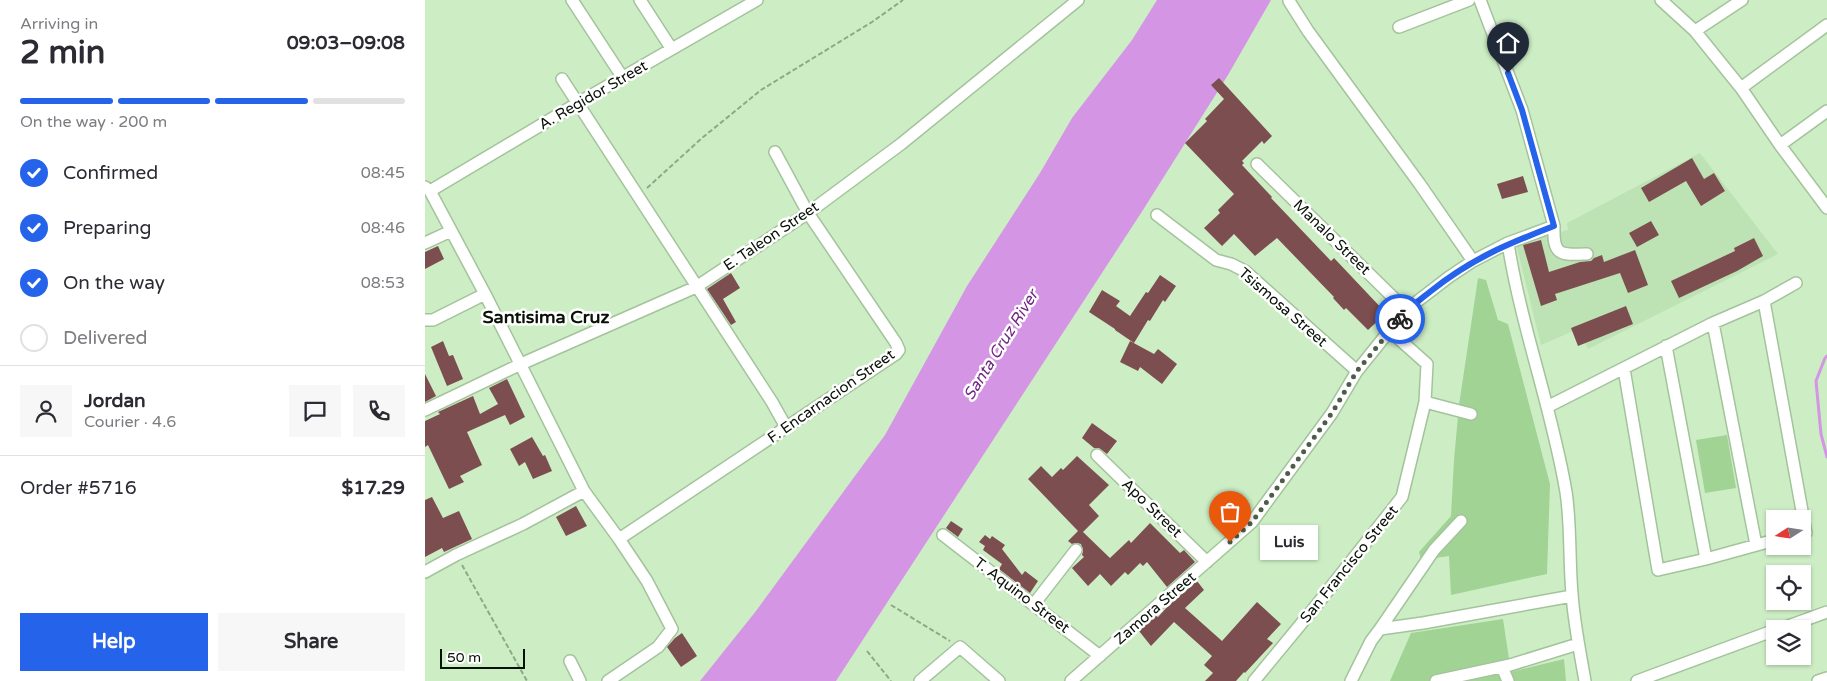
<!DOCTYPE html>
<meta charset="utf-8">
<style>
:root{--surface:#fff;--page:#f7f7f7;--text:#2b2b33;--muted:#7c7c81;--line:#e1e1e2;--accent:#2563eb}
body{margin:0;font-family:"Varela Round",sans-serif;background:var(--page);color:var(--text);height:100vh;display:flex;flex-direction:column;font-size:19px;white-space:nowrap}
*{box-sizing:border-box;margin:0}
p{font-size:16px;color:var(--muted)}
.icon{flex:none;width:28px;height:28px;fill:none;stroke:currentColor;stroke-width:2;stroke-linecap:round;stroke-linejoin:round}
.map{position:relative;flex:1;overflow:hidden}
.sheet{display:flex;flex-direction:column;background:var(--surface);width:425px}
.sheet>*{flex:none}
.needle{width:32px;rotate:258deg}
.buttons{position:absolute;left:1341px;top:510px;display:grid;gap:10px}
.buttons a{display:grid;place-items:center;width:45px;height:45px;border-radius:0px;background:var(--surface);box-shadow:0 1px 4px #0004;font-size:25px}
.scale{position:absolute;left:15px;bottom:12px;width:85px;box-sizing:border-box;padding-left:5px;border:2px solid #071105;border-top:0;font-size:14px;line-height:18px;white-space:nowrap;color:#071105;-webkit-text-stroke:4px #fff;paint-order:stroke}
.pin{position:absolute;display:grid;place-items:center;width:42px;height:42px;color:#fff;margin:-51px -21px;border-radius:50% 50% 50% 0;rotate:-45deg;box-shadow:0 0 5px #0007}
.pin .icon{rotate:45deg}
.courier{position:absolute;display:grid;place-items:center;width:50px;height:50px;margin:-25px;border:4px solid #2563eb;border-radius:50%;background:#fff;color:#222;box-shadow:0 1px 6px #0007}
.bubble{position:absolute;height:35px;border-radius:0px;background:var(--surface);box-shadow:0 1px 4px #0004;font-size:16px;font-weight:800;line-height:35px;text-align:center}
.summary em{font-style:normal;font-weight:800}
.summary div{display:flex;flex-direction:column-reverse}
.summary{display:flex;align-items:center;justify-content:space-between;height:85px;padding:0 20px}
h1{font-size:32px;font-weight:800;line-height:38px}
.bar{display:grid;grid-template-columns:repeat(4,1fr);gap:8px 5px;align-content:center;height:60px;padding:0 20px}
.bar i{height:6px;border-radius:4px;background:var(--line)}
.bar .on{background:var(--accent)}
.bar p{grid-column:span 4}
.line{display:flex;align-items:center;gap:12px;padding:0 20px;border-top:1px solid var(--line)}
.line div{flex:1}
.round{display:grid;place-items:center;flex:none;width:52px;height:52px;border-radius:0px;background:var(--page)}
ol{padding:0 20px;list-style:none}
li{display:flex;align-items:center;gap:15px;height:55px}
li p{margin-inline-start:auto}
li .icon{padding:5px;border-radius:50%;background:var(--accent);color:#fff;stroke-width:4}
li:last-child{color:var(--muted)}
li i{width:28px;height:28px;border:2px solid var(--line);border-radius:50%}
.cta{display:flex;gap:10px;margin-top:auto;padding:10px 20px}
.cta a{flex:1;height:58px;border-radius:0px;background:var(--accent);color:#fff;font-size:20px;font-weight:800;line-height:58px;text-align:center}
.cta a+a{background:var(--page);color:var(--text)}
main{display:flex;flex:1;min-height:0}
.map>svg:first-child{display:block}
.built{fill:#bde2b4}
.green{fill:#a0d394}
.water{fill:#d495e4}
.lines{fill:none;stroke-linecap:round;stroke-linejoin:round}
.stream{stroke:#d495e4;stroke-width:3}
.building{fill:#7d4e4f}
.minor-casing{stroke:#a4c39c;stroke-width:14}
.path{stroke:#8ea888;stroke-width:2;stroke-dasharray:5 2.5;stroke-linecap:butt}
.minor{stroke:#fff;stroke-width:11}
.done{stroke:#4c5e48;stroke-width:5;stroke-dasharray:0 9}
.route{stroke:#2563eb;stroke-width:6}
.labels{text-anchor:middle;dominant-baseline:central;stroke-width:5;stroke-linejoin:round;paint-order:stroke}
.street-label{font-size:15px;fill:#071105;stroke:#fff}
.water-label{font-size:16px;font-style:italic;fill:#722684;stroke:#fff}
.quarter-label{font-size:18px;font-weight:bold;fill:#071105;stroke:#fff}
</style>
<main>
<section class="sheet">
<div class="summary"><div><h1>2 min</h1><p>Arriving in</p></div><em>09:03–09:08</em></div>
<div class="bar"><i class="on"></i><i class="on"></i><i class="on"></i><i></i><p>On the way · 200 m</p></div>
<ol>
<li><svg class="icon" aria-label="check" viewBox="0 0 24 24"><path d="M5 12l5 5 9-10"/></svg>Confirmed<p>08:45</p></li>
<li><svg class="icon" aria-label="check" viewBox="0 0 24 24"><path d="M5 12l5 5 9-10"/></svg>Preparing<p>08:46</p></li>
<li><svg class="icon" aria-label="check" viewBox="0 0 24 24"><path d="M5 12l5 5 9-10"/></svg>On the way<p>08:53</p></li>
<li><i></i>Delivered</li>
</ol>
<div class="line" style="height:90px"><a class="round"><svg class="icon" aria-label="person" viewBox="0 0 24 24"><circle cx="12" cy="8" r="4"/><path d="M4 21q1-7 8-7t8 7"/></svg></a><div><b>Jordan</b><p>Courier · 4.6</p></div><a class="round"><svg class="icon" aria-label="chat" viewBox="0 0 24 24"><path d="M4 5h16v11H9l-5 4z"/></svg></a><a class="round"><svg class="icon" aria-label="phone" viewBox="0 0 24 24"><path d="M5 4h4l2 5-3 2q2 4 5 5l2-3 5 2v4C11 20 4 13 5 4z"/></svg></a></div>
<div class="line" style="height:65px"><div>Order #5716</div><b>$17.29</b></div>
<div class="cta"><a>Help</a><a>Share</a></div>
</section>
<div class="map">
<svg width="1402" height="681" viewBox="0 0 1402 681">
<rect width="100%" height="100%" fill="#cdeec5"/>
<path class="built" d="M1275,153L1353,254L1163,349L1153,329L1116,345L1091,244L1143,230L1142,223Z"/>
<path class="green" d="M1053,278L1061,280L1073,320L1083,324L1125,484L1122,574L1026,595L1024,556L996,560L994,552L1026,516L1029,460L1034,405Z
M1302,435L1311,488L1280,493L1271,440Z
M1078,619L1086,672L1139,659L1141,681H965L986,633Z"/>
<path class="water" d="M732,0H846L803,75L718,210L411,681H275L331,611L460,435L542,286L615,173L647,118L707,40Z"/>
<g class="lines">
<path class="stream" d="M1402,356L1400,358L1391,381L1396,434L1402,457"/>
</g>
<path class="building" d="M794,78L847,136L839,144L837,141L817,161L819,163L817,165L847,197L846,198L906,261L909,258L961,313L943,330L921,308L919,310L908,298L909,297L852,238L830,256L809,234L797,246L779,228L795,213L793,210L809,194L760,143L782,121L780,119L799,99L786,85Z
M1267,158L1279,179L1289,173L1300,191L1276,206L1261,181L1224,202L1216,188Z
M1098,176L1103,192L1077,199L1072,184Z
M1226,221L1234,235L1212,247L1204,233Z
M1329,238L1338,256L1312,271L1254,298L1246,281L1310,251L1309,248Z
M1116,240L1124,272L1155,262L1166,261L1169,258L1177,255L1179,262L1210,250L1223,285L1203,293L1195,273L1130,294L1132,300L1116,306L1098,245Z
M13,246L19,259L0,269V252Z
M306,273L315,288L298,299L311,322L306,325L282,289Z
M735,275L751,286L740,302L738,300L725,321L723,320L709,343L690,330V329L664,312L677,290L695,301L691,306L705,316L721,292L723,293Z
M1201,306L1208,324L1153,346L1146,328Z
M18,341L24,356L28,355L38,379L22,386L6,347Z
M705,341L729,354L733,349L752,364L737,384L715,367L713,371L695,362Z
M0,374L11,396L0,402Z
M82,379L100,417L85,425L80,415L42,432L57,465L35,476L39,482L24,489L3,445L0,447V421L15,414L13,412L48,396L55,414L73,404L64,388Z
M667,423L692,441L682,454L674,448H669L657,438Z
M107,437L118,456L120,455L127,471L108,479L100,462L94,466L85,449Z
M652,456L684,485L664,505L674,516L658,532L685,558L704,540L706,543L725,523L755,553L759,550L770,562L742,587L722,562L718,566L715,563L703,575L700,572L686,586L675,574L663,586L647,568L659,557L657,555L658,551L656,544L652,543L647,544L643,541L653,531L603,479L616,466L627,477L636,468L638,470Z
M7,497L18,518L34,511L47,539L19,552L17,548L0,557V500Z
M151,506L162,526L141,536L131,517Z
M526,521L538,529L533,537L521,528Z
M560,535L565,539L567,536L580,545L577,549L597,575L600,571L613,581L605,593L574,569L577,564L558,550L560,546L554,542Z
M772,581L779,590L760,608L797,641L832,602L856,624L842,639L848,643L820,673L819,672L811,681H780L788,673L779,665L787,656L749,622L726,646L714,631L731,616L733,617L743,606Z
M257,633L272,656L256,667L242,647L250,638Z"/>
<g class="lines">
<g class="minor-casing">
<path id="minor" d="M147,0L198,78
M215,0L246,48
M1055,0L1097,110L1129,226C1128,256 1135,255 1162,254
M1236,0L1270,31L1316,88L1355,145L1402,208
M864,1L883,31L994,183L1048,261
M974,27L1044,0
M1270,31L1317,0
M137,79L347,402L361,427
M1316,88L1402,25
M1355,145L1402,111
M832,164L981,310
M0,187L5,191L60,294L159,491L194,539L222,581L247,629L233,647L183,681
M5,191L153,103L332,0
M732,215L791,260L806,264L820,271L932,371
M0,243L26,231
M1083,243C1096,327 1127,408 1141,492C1146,524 1144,561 1147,594C1149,623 1155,652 1160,681
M1339,301L1381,533H1378
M0,320H8L60,294
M1288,323L1331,545
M1241,346L1281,559
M1199,369L1233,570L1281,559L1350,540
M1000,402L1046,414
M1122,407L1288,323L1339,301L1371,283
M0,410L96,364L271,287L383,213L476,144L653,0
M672,455L782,562
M518,535L675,656
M194,539L471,354L474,350L471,343L383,213L350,152
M0,572L31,555L98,524L159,491
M609,604L651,550
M955,629L1009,550L1036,521
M1355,629L1402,612
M145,661L155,681
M1077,667L1083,681
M495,681L535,647L574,681
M646,681L827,522L907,413L932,371L981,310L1024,277L1048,261L1083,243L1129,226
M829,681L890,607L977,497L1000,402L1002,364L965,331
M926,681L946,641L955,629L998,623L1147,596
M1011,681L1085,665L1153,644
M1212,681L1350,630
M1393,681L1402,678"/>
</g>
<path class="path" d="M222,188L277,138L336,90L447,22L478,0
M37,565L102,681
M466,605L525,641
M442,651L466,681"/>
<use href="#minor" class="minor"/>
</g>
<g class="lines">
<path class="done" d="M805,542L827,522L907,413L932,371L975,319"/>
<path class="route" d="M975,319C983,308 995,300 1006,291C1046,259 1082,244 1129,226L1097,110L1083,73"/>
</g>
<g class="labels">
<g class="street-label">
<text transform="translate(168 95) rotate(-30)">A. Regidor Street</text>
<text transform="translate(346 236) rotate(-34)">E. Taleon Street</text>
<text transform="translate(907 237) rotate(44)">Manalo Street</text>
<text transform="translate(858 307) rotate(41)">Tsismosa Street</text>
<text transform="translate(406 396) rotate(-35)">F. Encarnacion Street</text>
<text transform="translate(727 508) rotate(44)">Apo Street</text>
<text transform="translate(924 564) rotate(-51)">San Francisco Street</text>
<text transform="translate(597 595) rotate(37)">T. Aquino Street</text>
<text transform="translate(730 608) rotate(-41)">Zamora Street</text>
</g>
<g class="water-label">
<text transform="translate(576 345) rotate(-58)">Santa Cruz River</text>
</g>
<g class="quarter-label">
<text x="121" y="317">Santisima Cruz</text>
</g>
</g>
</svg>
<div class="buttons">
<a><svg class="needle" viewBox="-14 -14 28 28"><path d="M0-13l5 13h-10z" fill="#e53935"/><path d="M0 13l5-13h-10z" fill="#7c7c81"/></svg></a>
<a><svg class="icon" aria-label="locate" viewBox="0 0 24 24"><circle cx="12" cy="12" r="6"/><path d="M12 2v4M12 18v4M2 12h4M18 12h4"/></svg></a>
<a><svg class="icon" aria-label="layers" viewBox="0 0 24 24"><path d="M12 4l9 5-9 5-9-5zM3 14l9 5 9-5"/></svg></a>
</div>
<div class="scale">50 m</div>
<div class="pin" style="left:805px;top:542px;background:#ea580c"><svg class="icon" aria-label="bag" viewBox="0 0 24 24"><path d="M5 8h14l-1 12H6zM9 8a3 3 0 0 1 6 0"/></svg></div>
<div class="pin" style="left:1083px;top:73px;background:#1f2937"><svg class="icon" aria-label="home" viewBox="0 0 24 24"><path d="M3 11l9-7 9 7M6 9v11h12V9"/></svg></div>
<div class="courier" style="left:975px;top:319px"><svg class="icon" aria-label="bike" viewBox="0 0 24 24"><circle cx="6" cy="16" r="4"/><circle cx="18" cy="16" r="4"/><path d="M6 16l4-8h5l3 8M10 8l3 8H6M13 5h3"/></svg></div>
<div class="bubble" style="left:835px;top:525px;width:58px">Luis</div>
</div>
</main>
